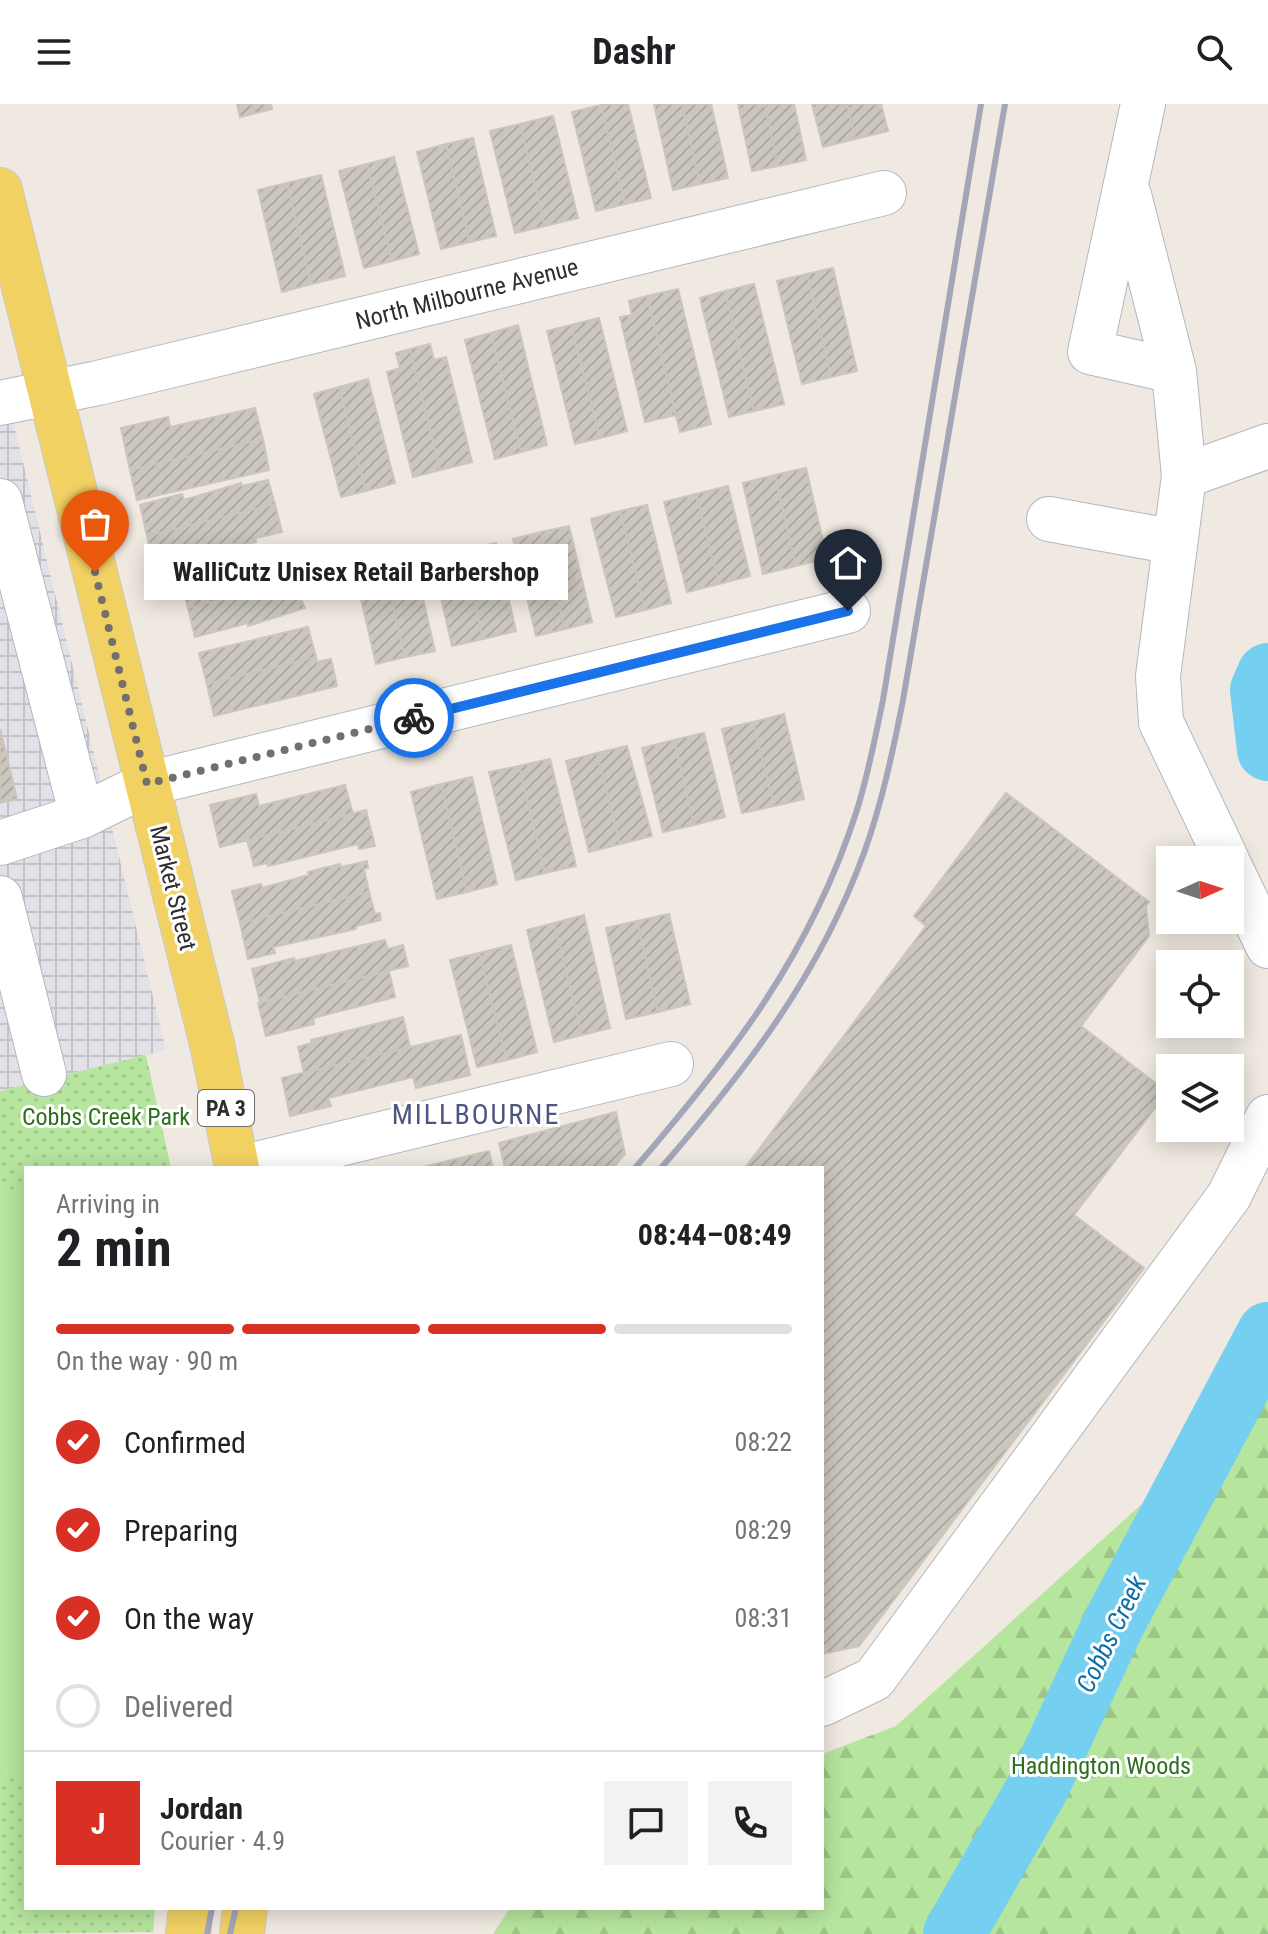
<!DOCTYPE html>
<meta charset="utf-8">
<style>
:root{--surface:#fff;--page:#f2f2f2;--text:#202124;--muted:#757577;--line:#e0e0e0;--accent:#d93025}
body{margin:0;font-family:"Roboto Condensed",sans-serif;background:var(--page);color:var(--text);height:100vh;display:flex;flex-direction:column;font-size:30px;white-space:nowrap}
*{box-sizing:border-box;margin:0}
p{font-size:26px;color:var(--muted)}
.icon{flex:none;width:44px;height:44px;fill:none;stroke:currentColor;stroke-width:2;stroke-linecap:round;stroke-linejoin:round}
.map{position:relative;flex:1;overflow:hidden}
.sheet{position:absolute;left:24px;top:1062px;width:800px;height:744px;display:flex;flex-direction:column;background:var(--surface);border-radius:0px;box-shadow:0 4px 20px #0003}
.sheet>*{flex:none}
.needle{width:52px;rotate:87deg}
.controls{position:absolute;left:1156px;top:742px;display:grid;gap:16px}
.controls a{display:grid;place-items:center;width:88px;height:88px;border-radius:0px;background:var(--surface);box-shadow:0 4px 20px #0003;font-size:40px}
.pin{position:absolute;display:grid;place-items:center;width:68px;height:68px;color:#fff;margin:-82px -34px;border-radius:50% 50% 50% 0;rotate:-45deg;box-shadow:0 0 8px #0007}
.pin .icon{rotate:45deg}
.courier{position:absolute;display:grid;place-items:center;width:80px;height:80px;margin:-40px;border:6px solid #1a73e8;border-radius:50%;background:#fff;color:#222;box-shadow:0 2px 10px #0007}
.bubble{position:absolute;height:56px;border-radius:0px;background:var(--surface);box-shadow:0 4px 20px #0003;font-size:26px;font-weight:700;line-height:56px;text-align:center}
.overview em{font-style:normal;font-weight:700}
.overview div{display:flex;flex-direction:column-reverse}
.overview{display:flex;align-items:center;justify-content:space-between;height:136px;padding:0 32px}
h1{font-size:52px;font-weight:700;line-height:60px}
.bar{display:grid;grid-template-columns:repeat(4,1fr);gap:12px 8px;align-content:center;height:96px;padding:0 32px}
.bar i{height:10px;border-radius:6px;background:var(--line)}
.bar .on{background:var(--accent)}
.bar p{grid-column:span 4}
.line{display:flex;align-items:center;gap:20px;padding:0 32px;border-top:2px solid var(--line)}
.line div{flex:1}
.round{display:grid;place-items:center;flex:none;width:84px;height:84px;border-radius:0px;background:var(--page)}
ol{padding:0 32px;list-style:none}
li{display:flex;align-items:center;gap:24px;height:88px}
li p{margin-inline-start:auto}
li .icon{padding:8px;border-radius:50%;background:var(--accent);color:#fff;stroke-width:4}
li:last-child{color:var(--muted)}
li i{width:44px;height:44px;border:4px solid var(--line);border-radius:50%}
header{display:flex;justify-content:space-between;align-items:center;height:104px;padding:0 32px;background:var(--surface);font-size:36px;font-weight:700}
.map>svg:first-child{display:block}
.industrial{fill:url(#industrial-grid)}
.grass{fill:url(#grass-dots)}
.forest{fill:url(#forest-firs)}
.garden{fill:#b6e59e}
.lines{fill:none;stroke-linecap:round;stroke-linejoin:round}
.river{stroke:#75cff0;stroke-width:62}
.building{fill:url(#building-hatch);stroke:#cbc5ba;stroke-width:2}
.minor-casing{stroke:#b4b7c1;stroke-width:46}
.major-casing{stroke:#c9c9c9;stroke-width:46}
.minor{stroke:#fff;stroke-width:44}
.major{stroke:#f2d163;stroke-width:44}
.rail{stroke:#a3a6b8;stroke-width:6}
.done{stroke:#726f6d;stroke-width:8;stroke-dasharray:0 14.4}
.route{stroke:#1a73e8;stroke-width:10}
.labels{text-anchor:middle;dominant-baseline:central;stroke-width:6;stroke-linejoin:round;paint-order:stroke}
.shield{fill:#fff;stroke:#6d6d6d;stroke-width:2}
.shield-label{font-size:22px;font-weight:bold;fill:#2e2e2e}
.street-label{font-size:24px;fill:#2e2e2e;stroke:#fff}
.park-label{font-size:24px;fill:#2c6e1b;stroke:#fff}
.water-label{font-size:26px;font-style:italic;fill:#0d6fa3;stroke:#fff}
.quarter-label{font-size:28px;letter-spacing:2px;fill:#4d5680;stroke:#fff}
</style>
<header><svg class="icon" aria-label="menu" viewBox="0 0 24 24"><path d="M4 6h16M4 12h16M4 18h16"/></svg>Dashr<svg class="icon" aria-label="search" viewBox="0 0 24 24"><circle cx="10" cy="10" r="6"/><path d="M15 15l6 6"/></svg></header>
<div class="map">
<svg width="1268" height="1830" viewBox="0 0 1268 1830">
<defs>
<pattern id="industrial-grid" width="8" height="8" patternUnits="userSpaceOnUse" patternTransform="scale(2)"><rect width="8" height="8" fill="#e3e1e8"/><path d="M0 4h8M4 0v8" fill="none" stroke="#c3c1c7"/></pattern>
<pattern id="grass-dots" width="8" height="8" patternUnits="userSpaceOnUse" patternTransform="scale(2)"><rect width="8" height="8" fill="#b6e59e"/><path d="M2 2h.1M6 6h.1" fill="none" stroke="#9dc588" stroke-width="1.8" stroke-linecap="round"/></pattern>
<pattern id="forest-firs" width="22" height="20" patternUnits="userSpaceOnUse" patternTransform="scale(2)"><rect width="22" height="20" fill="#b6e59e"/><path d="M5 1l3.5 6h-7zM16 11l3.5 6h-7z" fill="#9dc588"/></pattern>
<pattern id="building-hatch" width="6" height="6" patternUnits="userSpaceOnUse" patternTransform="scale(2)"><rect width="6" height="6" fill="#cbc7bf"/><path d="M-1 1l2-2M0 6l6-6M5 7l2-2" fill="none" stroke="#afaba4"/></pattern>
</defs>
<rect width="100%" height="100%" fill="#efe9e1"/>
<path class="industrial" d="M13,317L166,946L0,987V320Z"/>
<path class="grass" d="M146,951L171,1064H26V1804H155L153,1828L0,1830V987Z"/>
<path class="forest" d="M1268,1230V1830H493L510,1804H822V1650L896,1622L1206,1342Z"/>
<path class="garden" d="M0,1090H26V1677L0,1668Z"/>
<g class="lines">
<path class="river" d="M1268,570L1261,586L1268,646
M954,1830L1038,1683L1113,1521L1268,1229"/>
</g>
<path class="building" d="M237,0H271L272,5L240,13Z
M628,0L651,94L625,100L601,1Z
M654,0H682L700,80L673,86Z
M682,0H711L728,74L700,80Z
M738,0H765L778,62L752,67Z
M765,0H794L806,56L778,62Z
M812,0H847L855,35L823,43Z
M847,0H881L888,27L855,35Z
M601,1L625,100L596,107L572,8Z
M553,12L578,114L545,122L520,20Z
M520,20L545,122L515,129L490,27Z
M473,34L496,132L470,138L446,40Z
M446,40L470,138L441,145L417,48Z
M394,53L419,150L392,157L367,60Z
M367,60L392,157L364,164L339,67Z
M321,71L345,172L311,180L287,79Z
M287,79L311,180L282,188L258,86Z
M833,164L857,267L831,273L807,170Z
M807,170L831,273L802,280L777,177Z
M754,180L784,300L754,307L725,187Z
M678,185L711,320L680,328L647,192Z
M725,187L754,307L729,313L700,194Z
M647,192L676,311L645,318L620,213L632,211L629,197Z
M599,214L627,327L600,334L571,221Z
M518,221L547,341L521,348L491,229Z
M571,221L600,334L575,340L547,227Z
M491,229L521,348L495,355L465,236Z
M430,240L434,256L446,253L472,358L440,366L410,245Z
M410,245L440,366L413,373L387,268L400,264L396,249Z
M368,275L395,379L366,387L339,283Z
M339,283L366,387L341,393L314,290Z
M255,304L263,335L130,366L121,324L168,313L170,323Z
M263,335L269,366L137,396L130,366Z
M806,364L827,454L796,462L775,371Z
M775,371L796,462L763,470L743,379Z
M268,376L275,400L147,432L140,401L182,390L184,396L241,379L242,382Z
M728,382L750,472L719,480L696,390Z
M696,390L719,480L687,488L664,398Z
M275,400L282,428L256,434V438L233,443V440L195,449L197,456L155,466L147,432Z
M647,401L671,499L645,506L620,407Z
M620,407L645,506L616,513L591,415Z
M569,422L592,518L565,525L541,428Z
M541,428L565,525L536,532L513,435Z
M496,439L516,527L483,535L463,446Z
M290,446L292,453L288,454L293,477L188,504L180,475L234,462L233,457L263,449L264,452Z
M463,446L483,535L452,542L432,454Z
M415,460L435,547L405,553L385,467Z
M385,467L405,553L376,560L356,473Z
M293,477L299,498L302,497L305,504L248,522V519L195,533L188,504Z
M308,523L316,553L207,580L199,549Z
M316,553L317,558L331,555L337,582L214,612L207,580Z
M784,610L804,695L774,702L753,618Z
M753,618L774,702L742,709L722,625Z
M0,625L17,695L0,699Z
M704,629L725,713L694,721L674,636Z
M674,636L694,721L663,728L642,644Z
M627,642L652,732L620,740L597,649Z
M597,649L620,740L589,748L566,657Z
M550,655L576,762L545,769L519,662Z
M519,662L545,769L516,776L489,668Z
M472,673L497,780L467,788L441,680Z
M441,680L467,788L437,795L411,688Z
M345,681L353,710L220,743L210,701L256,690L259,702Z
M1006,689L1149,798L1146,802L1149,832L1081,922L1167,988L1074,1111L1144,1164L859,1542L822,1550V1064H745L926,822L914,812Z
M366,706L375,742L359,745L358,740L268,762L267,759L254,762L247,736Z
M367,757L368,764L364,765L369,788L240,819L232,787L261,780L262,784L309,771L308,768L340,760L341,763Z
M369,788L375,810L380,809L381,816L356,822V825L273,843L275,849L248,855L240,819Z
M669,810L690,900L658,908L637,817Z
M584,811L610,924L582,931L554,819Z
M637,817L658,908L626,915L606,824Z
M554,819L582,931L554,938L527,826Z
M385,836L388,845L403,841L408,862L260,898L252,865L294,854L295,857Z
M511,841L537,948L507,956L479,849Z
M479,849L507,956L477,963L450,856Z
M389,867L395,893L313,914L314,920L266,932L258,899Z
M403,913L410,943L304,969L298,943L312,939L311,936Z
M461,931L470,971L416,984L413,973L328,994L331,1002L290,1012L282,974Z
M616,1008L625,1050L613,1064H505L499,1039Z
M489,1047L493,1064H419Z"/>
<g class="lines">
<g class="minor-casing">
<path id="minor" d="M1143,0L1090,248L1174,267L1184,372L1158,572L1161,618L1227,756
M1129,91L1174,267
M0,299L98,279L884,89
M1184,372L1268,342
M0,397L82,712
M1049,415L1175,438
M0,739L82,712L147,680L848,507
M1230,763L1268,842
M0,794L44,970
M240,1064L671,960
M822,1600L874,1575L1229,1092L1268,1013"/>
</g>
<g class="major-casing">
<path id="major" d="M0,86L213,944L237,1064
M188,1830L191,1804
M242,1830L245,1804"/>
</g>
<use href="#minor" class="minor"/>
<use href="#major" class="major"/>
<path class="rail" d="M635,1064C731,953 810,851 856,709C868,672 875,634 883,596L981,0
M661,1064C746,966 819,872 864,749C882,699 893,647 903,596L1005,0
M207,1830L212,1804
M230,1830L236,1804"/>
</g>
<g class="lines">
<path class="done" d="M95,468L147,680L414,614"/>
<path class="route" d="M414,614L848,507"/>
</g>
<g class="labels">
<rect class="shield" x="198" y="986" width="56" height="36" rx="6"/>
<g class="shield-label">
<text x="226" y="1004">PA 3</text>
</g>
<g class="street-label">
<text transform="translate(467 190) rotate(-14)">North Milbourne Avenue</text>
<text transform="translate(173 784) rotate(76)">Market Street</text>
</g>
<g class="park-label">
<text x="106" y="1013">Cobbs Creek Park</text>
<text x="1101" y="1662">Haddington Woods</text>
</g>
<g class="water-label">
<text transform="translate(1111 1530) rotate(-64)">Cobbs Creek</text>
</g>
<g class="quarter-label">
<text x="476" y="1010">MILLBOURNE</text>
</g>
</g>
</svg>
<div class="controls">
<a><svg class="needle" viewBox="-14 -14 28 28"><path d="M0-13l5 13h-10z" fill="#e53935"/><path d="M0 13l5-13h-10z" fill="#757577"/></svg></a>
<a><svg class="icon" aria-label="locate" viewBox="0 0 24 24"><circle cx="12" cy="12" r="6"/><path d="M12 2v4M12 18v4M2 12h4M18 12h4"/></svg></a>
<a><svg class="icon" aria-label="layers" viewBox="0 0 24 24"><path d="M12 4l9 5-9 5-9-5zM3 14l9 5 9-5"/></svg></a>
</div>
<div class="pin" style="left:95px;top:468px;background:#ea580c"><svg class="icon" aria-label="bag" viewBox="0 0 24 24"><path d="M5 8h14l-1 12H6zM9 8a3 3 0 0 1 6 0"/></svg></div>
<div class="pin" style="left:848px;top:507px;background:#1f2937"><svg class="icon" aria-label="home" viewBox="0 0 24 24"><path d="M3 11l9-7 9 7M6 9v11h12V9"/></svg></div>
<div class="courier" style="left:414px;top:614px"><svg class="icon" aria-label="bike" viewBox="0 0 24 24"><circle cx="6" cy="16" r="4"/><circle cx="18" cy="16" r="4"/><path d="M6 16l4-8h5l3 8M10 8l3 8H6M13 5h3"/></svg></div>
<div class="bubble" style="left:144px;top:440px;width:424px">WalliCutz Unisex Retail Barbershop</div>
<section class="sheet">
<div class="overview"><div><h1>2 min</h1><p>Arriving in</p></div><em>08:44–08:49</em></div>
<div class="bar"><i class="on"></i><i class="on"></i><i class="on"></i><i></i><p>On the way · 90 m</p></div>
<ol>
<li><svg class="icon" aria-label="check" viewBox="0 0 24 24"><path d="M5 12l5 5 9-10"/></svg>Confirmed<p>08:22</p></li>
<li><svg class="icon" aria-label="check" viewBox="0 0 24 24"><path d="M5 12l5 5 9-10"/></svg>Preparing<p>08:29</p></li>
<li><svg class="icon" aria-label="check" viewBox="0 0 24 24"><path d="M5 12l5 5 9-10"/></svg>On the way<p>08:31</p></li>
<li><i></i>Delivered</li>
</ol>
<div class="line" style="height:144px"><b class="round" style="background:var(--accent);color:#fff">J</b><div><b>Jordan</b><p>Courier · 4.9</p></div><a class="round"><svg class="icon" aria-label="chat" viewBox="0 0 24 24"><path d="M4 5h16v11H9l-5 4z"/></svg></a><a class="round"><svg class="icon" aria-label="phone" viewBox="0 0 24 24"><path d="M5 4h4l2 5-3 2q2 4 5 5l2-3 5 2v4C11 20 4 13 5 4z"/></svg></a></div>
</section>
</div>
